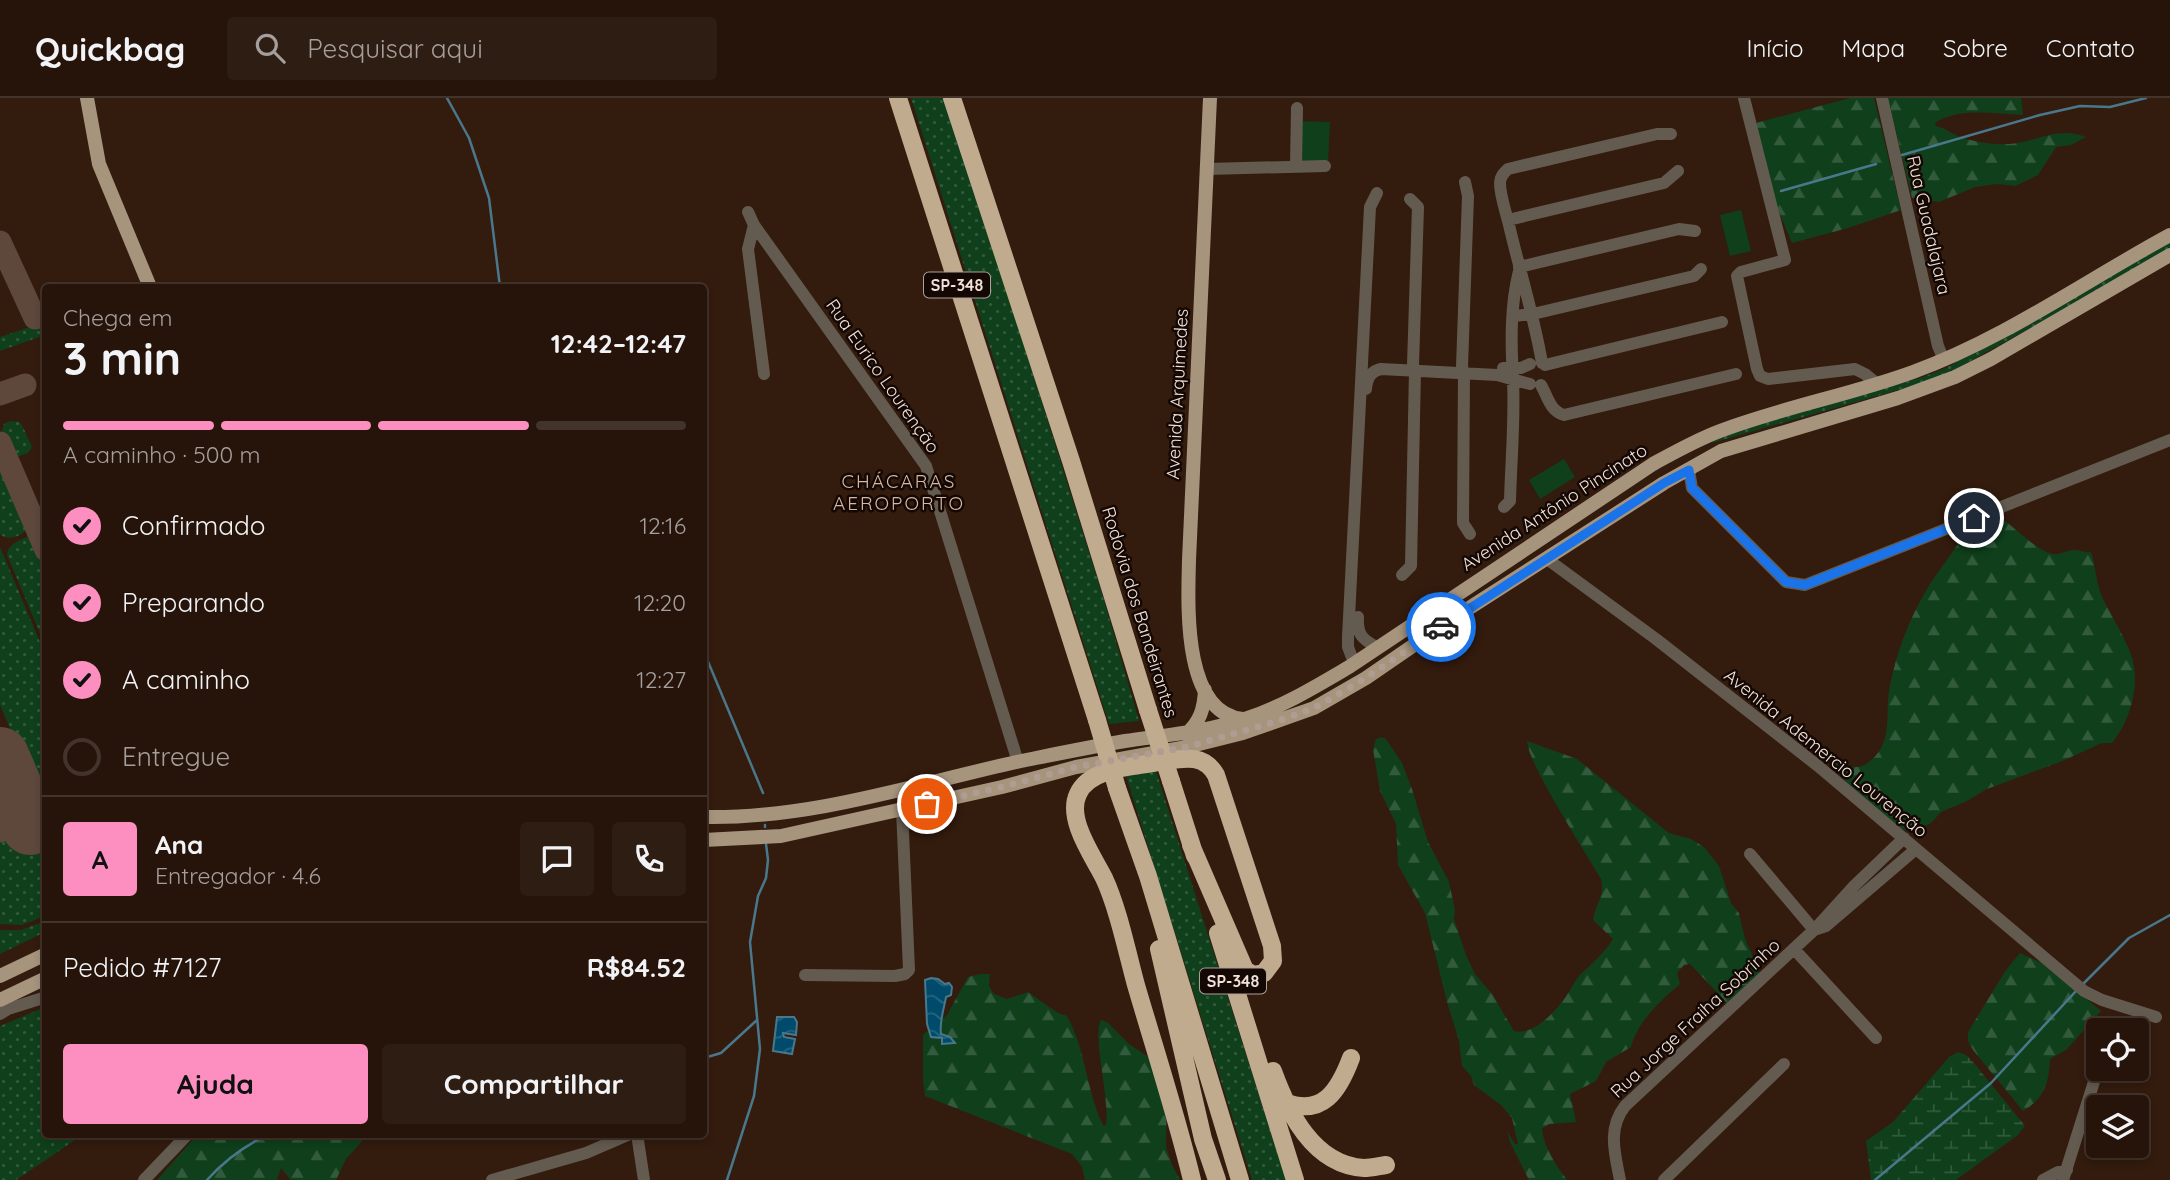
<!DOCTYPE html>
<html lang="pt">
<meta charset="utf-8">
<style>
:root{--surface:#26140a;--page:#2e1d13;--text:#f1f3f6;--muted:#a49e9c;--line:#42332b;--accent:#fd8ec0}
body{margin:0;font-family:Quicksand,sans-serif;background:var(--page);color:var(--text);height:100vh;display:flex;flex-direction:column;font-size:26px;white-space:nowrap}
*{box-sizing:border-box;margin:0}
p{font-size:23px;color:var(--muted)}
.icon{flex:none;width:38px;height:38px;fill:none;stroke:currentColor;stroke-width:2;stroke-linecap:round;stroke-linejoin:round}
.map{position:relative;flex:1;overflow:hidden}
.drawer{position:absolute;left:42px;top:186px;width:665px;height:854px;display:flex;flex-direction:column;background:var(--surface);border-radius:7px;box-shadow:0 4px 10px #0003,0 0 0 2px var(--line)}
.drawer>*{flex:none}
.buttons{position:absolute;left:2086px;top:920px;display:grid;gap:14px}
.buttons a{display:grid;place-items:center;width:63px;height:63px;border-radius:7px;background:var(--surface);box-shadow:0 4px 10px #0003,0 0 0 2px var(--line);font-size:35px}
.pin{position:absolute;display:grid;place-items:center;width:60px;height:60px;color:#fff;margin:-30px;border:4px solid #fff;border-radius:50%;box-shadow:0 2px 7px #0007}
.courier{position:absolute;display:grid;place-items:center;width:70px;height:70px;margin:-35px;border:5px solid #1a73e8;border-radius:50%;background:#fff;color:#222;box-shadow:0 2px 9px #0007}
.headline em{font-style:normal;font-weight:700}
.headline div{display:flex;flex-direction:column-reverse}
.headline{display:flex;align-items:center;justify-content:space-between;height:119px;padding:0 21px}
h1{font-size:46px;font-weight:700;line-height:52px}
.bar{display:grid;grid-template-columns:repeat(4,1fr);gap:10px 7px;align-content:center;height:84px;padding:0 21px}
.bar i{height:9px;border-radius:5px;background:var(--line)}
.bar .selected{background:var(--accent)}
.bar p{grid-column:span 4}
.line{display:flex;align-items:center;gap:18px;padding:0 21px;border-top:2px solid var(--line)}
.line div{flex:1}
.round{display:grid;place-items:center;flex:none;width:74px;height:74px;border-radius:7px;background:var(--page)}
ol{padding:0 21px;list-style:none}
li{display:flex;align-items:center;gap:21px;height:77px}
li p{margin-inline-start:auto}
li .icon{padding:7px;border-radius:50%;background:var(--accent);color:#111;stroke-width:4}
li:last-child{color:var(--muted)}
li i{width:38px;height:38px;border:4px solid var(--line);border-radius:50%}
.action{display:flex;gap:14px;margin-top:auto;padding:14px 21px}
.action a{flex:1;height:80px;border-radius:7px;background:var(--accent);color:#111;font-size:28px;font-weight:700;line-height:80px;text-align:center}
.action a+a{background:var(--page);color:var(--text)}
header{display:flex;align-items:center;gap:42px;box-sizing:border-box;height:98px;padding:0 35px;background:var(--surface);border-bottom:2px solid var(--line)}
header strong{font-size:33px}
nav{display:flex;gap:38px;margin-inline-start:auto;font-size:24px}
.search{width:490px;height:63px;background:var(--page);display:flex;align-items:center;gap:18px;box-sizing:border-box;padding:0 24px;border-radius:7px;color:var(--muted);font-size:26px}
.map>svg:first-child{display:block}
.grass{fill:url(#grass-dots)}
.forest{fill:url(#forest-firs)}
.wetland{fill:url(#wetland-marsh)}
.green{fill:#0f3f1b}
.water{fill:url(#water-waves);stroke:#49788c;stroke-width:2}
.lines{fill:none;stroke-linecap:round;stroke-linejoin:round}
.stream{stroke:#49788c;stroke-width:2.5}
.taxiway{stroke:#5e483c;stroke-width:23}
.runway{stroke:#5e483c;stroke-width:58}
.minor{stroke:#645b50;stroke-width:12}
.major{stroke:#a6947d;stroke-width:14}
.highway{stroke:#c0ab8f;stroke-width:18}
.highway-bridge{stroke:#c0ab8f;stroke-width:18}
.done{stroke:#b09c92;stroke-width:7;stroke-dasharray:0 12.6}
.route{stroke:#1a73e8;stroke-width:9}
.labels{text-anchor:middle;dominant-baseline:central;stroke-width:5;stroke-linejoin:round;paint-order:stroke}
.shield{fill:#130804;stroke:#b0a099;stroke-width:2}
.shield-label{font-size:16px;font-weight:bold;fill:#f3e1d9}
.street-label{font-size:18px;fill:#f3e1d9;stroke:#130804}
.neighbourhood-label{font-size:19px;letter-spacing:2px;fill:#d8b6a5;stroke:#130804}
</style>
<header>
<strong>Quickbag</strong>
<div class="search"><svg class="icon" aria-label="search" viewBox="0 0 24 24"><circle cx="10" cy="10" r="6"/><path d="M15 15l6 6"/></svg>Pesquisar aqui</div>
<nav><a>Início</a><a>Mapa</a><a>Sobre</a><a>Contato</a></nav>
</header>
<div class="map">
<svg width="2170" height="1082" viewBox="0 0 2170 1082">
<defs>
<pattern id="grass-dots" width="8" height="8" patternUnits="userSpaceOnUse" patternTransform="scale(1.75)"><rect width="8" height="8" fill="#0f3f1b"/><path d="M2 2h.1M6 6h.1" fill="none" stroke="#325a3c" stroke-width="1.8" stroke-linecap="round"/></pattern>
<pattern id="forest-firs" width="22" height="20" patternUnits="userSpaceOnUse" patternTransform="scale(1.75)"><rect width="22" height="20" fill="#0f3f1b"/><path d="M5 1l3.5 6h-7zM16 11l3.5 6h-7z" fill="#325a3c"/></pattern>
<pattern id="wetland-marsh" width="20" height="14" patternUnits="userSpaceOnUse" patternTransform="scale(1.75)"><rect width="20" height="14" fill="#0f3f1b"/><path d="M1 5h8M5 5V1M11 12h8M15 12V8" fill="none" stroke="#325a3c"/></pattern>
<pattern id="water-waves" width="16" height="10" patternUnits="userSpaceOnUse" patternTransform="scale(1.75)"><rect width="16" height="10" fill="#004b6b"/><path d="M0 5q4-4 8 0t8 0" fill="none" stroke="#266580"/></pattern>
</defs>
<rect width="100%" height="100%" fill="#331b0e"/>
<path class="grass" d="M911,0H946L1102,495L1139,623L1109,626Z
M2170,142V153L1954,272L1926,284L1712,345L1722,335L1923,279L1946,270Z
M45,224V237L0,253V239Z
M10,323L19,324L22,327L32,349L28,355L16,359L12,357L2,333L4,326Z
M0,370L13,393L28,431C20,438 9,444 0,436Z
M31,437L45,471V547L7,457C8,445 21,442 31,437Z
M0,449L45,556V697L35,688L0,607Z
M1156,673L1286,1082H1252L1126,678Z
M45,724V818L22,827L0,826V743Z
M45,823V834L0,856V832H21Z
M45,909L46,1036H84L16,1082H0V928Z"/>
<path class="forest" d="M1850,0H1874L1901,112L1848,130L1792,145L1777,109L1756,25Z
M1888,0H2021L2023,17C1994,16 1960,9 1935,25L1936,28C1946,30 1951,36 1961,39C1971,43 1988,46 1999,46C2031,49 2053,26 2086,39L2071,47L2056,49L2038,77L2015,88L1997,86L1975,89L1939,104L1912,100Z
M1999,418C2013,428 2038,454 2053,456C2061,457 2067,452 2074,452C2080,452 2085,455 2091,454C2096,470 2096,486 2103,501C2112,519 2123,536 2130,554C2142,584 2131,621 2112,645H2102L2060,664L1987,691L1965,704L1941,714L1931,725L1912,734L1892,728L1876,718L1821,655C1834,662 1851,675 1866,666C1894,648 1885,619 1889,593C1898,544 1917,501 1947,462C1953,454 1959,443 1966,436C1975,428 1987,423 1999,418Z
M1381,639L1386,641L1402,665L1412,691L1428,744L1449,784L1455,812L1454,821L1466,857L1475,876L1492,896L1514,933C1534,938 1556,913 1567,897C1571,891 1574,884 1579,878C1591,866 1603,857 1613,841L1593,822C1596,804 1605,800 1601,781C1586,755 1528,666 1527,643L1577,661L1669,735L1691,741L1704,749L1719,768L1731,805L1739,815L1745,841L1760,875L1727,905L1690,866L1684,867L1677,875L1680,886C1661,902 1637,924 1631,949L1606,964L1596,983L1570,996L1576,1024L1549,1026L1542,1031C1544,1050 1556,1067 1567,1082H1529L1510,1044L1507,1033L1515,1046H1518L1512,1020L1501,1007L1474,987L1471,978L1462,968L1459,943L1447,904L1425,815L1398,767L1396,726L1380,693L1373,651L1376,641Z
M2020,855L2044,866L2101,913L2066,952L2050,961C2049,985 2044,1001 2023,1013L1973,952L1968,943V934L2006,872Z
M980,876H990L989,888L994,896L1007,901L1028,894L1058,915L1067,918C1086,952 1086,992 1103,1027H1106C1110,1001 1092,938 1101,922L1107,924L1129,946L1147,958L1153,969L1167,998L1166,1049L1172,1067L1180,1082H1085L1082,1069L1072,1056L925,998L923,983V937L947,917L968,879Z
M198,1036H362V1043L346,1061L336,1082H291L281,1070L277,1082H157Z"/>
<path class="wetland" d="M1958,954L1966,957L1974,965L2025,1028L2018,1037L1956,1082H1871L1866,1043L1893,1024L1949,959Z"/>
<path class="green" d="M1297,23L1330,24L1328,66L1296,68Z
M1741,112L1751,153L1730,158L1720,117Z
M1564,361L1575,379L1540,401L1529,382Z"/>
<path class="water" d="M931,880L938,881L945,886L949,885L952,889L951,897L946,899C944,911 939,925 941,936L950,939L955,945L942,946V940L931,939L927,926L925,882Z
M777,919H794L797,924L796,937L783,935L784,939L795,941L792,956L773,953Z"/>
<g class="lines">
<path class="stream" d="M447,0L469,40L489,100L500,189
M1902,57L2040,17L2080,8L2110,9L2146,0
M1781,93L1876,66
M704,554L763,695
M765,727V729
M2083,886L2129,840L2170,817
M704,960L721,955L757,922
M207,1082C224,1063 246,1047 269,1036
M727,1082L754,998L760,951L750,844L758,798L766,780L768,762L766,746
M1875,1082L1991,985L2076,893"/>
<path class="taxiway" d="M0,144L35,220
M0,296L25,287
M0,345L46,452
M0,733L11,718L18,699L28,705L46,708"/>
<path class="runway" d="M0,658L30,728"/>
<path class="minor" d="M1744,0L1785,162L1741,174L1737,178L1757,271L1760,278L1768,281L1855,271L1865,276L1876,285
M1882,0L1938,248L1944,262
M1296,68L1297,10
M1207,71L1325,68
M1465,84L1468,98L1462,269L1464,275L1463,425L1470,436
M748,114L754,127L926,368L1018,664
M1508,122L1664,85L1678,73
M754,127L748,151L764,276
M1519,169L1679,131L1695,133
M1513,218L1533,216L1694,178L1701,171
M1542,265C1534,218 1520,174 1509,127C1506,114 1500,98 1500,85C1500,78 1504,75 1508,71L1657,36H1671
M1545,267L1722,224
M1503,270H1521L1530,266
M1541,287C1548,299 1550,313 1564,317L1736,276
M1366,291C1367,280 1371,273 1381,271L1497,277L1530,286
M1689,372L1692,390L1786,484L1805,487L2170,342
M1504,409L1510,403C1511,363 1515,322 1513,282C1511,247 1510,208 1519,173
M1547,461L1656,541L1818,668L2084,893L2102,902L2156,919
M1402,477L1411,468L1415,272L1413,267L1418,109L1410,101
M1358,519C1357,537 1362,541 1378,550
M1354,565L1348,549V539L1370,109L1377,95
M1750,756L1814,832
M1817,831L1826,828L1916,751
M1794,851L1876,940
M805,877L895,878L905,876L909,872L902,711
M0,916L8,911L46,899
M637,1036L644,1082
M144,1082L188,1036
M492,1082L586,1055L630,1036
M1620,1082C1615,1056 1607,1031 1625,1008L1814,832L1854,788L1904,740
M1664,1082L1784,966
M2043,1082L2058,1074L2067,1072
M2063,1082L2098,971"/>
<path class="major" d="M87,0L99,66L150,189
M1210,0L1189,462C1188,506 1182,615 1243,621
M1186,636C1200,624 1204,611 1205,592
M704,719C812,721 916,686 1021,663C1056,656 1090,649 1125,643C1166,637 1206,634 1245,621C1282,609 1315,589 1349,569L1653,366C1675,354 1696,342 1720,333C1783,309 1850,297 1913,274C2004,241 2085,183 2170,137
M704,742L781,738L1002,689L1076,669L1187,649L1243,635L1314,610L1366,580L1449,523L1664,385L1721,353L1898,300L1955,279L1991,261L2170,157
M0,878L46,856
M0,902L46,880"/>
<path class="highway" d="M898,0L1097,622
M952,0L1071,363L1148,612
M1171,683L1195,758
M1117,690L1148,778L1240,1082
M1191,747L1245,872L1253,877L1264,875L1273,863L1272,848L1216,677C1203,654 1181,661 1159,664C1135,669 1090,669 1078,696C1066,721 1093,758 1104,780C1118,810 1127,854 1136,887C1155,952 1176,1016 1192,1082
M1218,835L1295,1082
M1159,851L1203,1041L1217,1082
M1273,973C1288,1014 1313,1067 1364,1070C1371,1070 1379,1068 1386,1067
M1285,1004C1323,1019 1339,992 1351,960"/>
<path class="highway-bridge" d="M1148,612L1171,683
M1097,622L1117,690"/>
</g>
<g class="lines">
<path class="done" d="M927,706L1002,689L1076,669L1187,649L1275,624L1314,610L1366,580L1441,529"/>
<path class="route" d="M1441,529L1664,385L1689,372L1692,390L1786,484L1805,487L1974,420"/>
</g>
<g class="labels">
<g class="shield">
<rect x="924" y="174.5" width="66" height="25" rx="5"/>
<rect x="1200" y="870.5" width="66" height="25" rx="5"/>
</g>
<g class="shield-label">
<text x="957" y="187">SP-348</text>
<text x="1233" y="883">SP-348</text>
</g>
<g class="street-label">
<text transform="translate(1929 127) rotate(77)">Rua Guadalajara</text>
<text transform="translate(883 278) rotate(55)">Rua Eurico Lourenção</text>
<text transform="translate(1177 296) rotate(-87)">Avenida Arquimedes</text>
<text transform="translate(1554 409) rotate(-33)">Avenida Antônio Pincinato</text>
<text transform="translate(1140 514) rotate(73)">Rodovia dos Bandeirantes</text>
<text transform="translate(1826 655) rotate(39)">Avenida Ademercio Lourenção</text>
<text transform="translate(1695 920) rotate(-43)">Rua Jorge Fraiha Sobrinho</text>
</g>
<g class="neighbourhood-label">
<text x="899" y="383">CHÁCARAS<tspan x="899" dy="22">AEROPORTO</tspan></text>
</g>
</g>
</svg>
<div class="buttons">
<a><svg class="icon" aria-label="locate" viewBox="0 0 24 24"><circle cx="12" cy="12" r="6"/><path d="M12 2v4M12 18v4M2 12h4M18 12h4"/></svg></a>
<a><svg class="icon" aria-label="layers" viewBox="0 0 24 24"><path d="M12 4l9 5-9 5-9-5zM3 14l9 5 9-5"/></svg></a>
</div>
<div class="pin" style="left:927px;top:706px;background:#ea580c"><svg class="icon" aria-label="bag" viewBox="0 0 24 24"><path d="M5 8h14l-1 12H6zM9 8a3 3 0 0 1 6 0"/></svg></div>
<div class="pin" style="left:1974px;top:420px;background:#1f2937"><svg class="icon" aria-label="home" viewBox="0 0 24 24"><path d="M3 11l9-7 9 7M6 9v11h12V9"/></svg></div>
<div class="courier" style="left:1441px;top:529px"><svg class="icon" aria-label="car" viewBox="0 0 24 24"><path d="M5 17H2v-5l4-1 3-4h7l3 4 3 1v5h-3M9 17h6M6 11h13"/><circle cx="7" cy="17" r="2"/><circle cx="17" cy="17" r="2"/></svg></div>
<section class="drawer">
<div class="headline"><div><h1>3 min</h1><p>Chega em</p></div><em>12:42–12:47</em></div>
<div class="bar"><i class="selected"></i><i class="selected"></i><i class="selected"></i><i></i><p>A caminho · 500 m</p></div>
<ol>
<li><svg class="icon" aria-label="check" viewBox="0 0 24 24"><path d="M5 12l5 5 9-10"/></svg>Confirmado<p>12:16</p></li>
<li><svg class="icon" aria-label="check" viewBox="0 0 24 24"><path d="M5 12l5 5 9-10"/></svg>Preparando<p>12:20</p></li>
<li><svg class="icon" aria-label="check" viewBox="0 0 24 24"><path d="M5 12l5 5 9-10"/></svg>A caminho<p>12:27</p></li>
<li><i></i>Entregue</li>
</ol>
<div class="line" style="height:126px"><b class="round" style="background:var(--accent);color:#111">A</b><div><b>Ana</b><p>Entregador · 4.6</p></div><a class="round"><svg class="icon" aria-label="chat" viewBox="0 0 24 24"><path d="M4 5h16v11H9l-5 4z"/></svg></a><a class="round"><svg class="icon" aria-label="phone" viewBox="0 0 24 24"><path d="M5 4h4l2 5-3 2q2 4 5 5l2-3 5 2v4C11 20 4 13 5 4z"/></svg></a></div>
<div class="line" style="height:91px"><div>Pedido #7127</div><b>R$84.52</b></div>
<div class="action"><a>Ajuda</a><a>Compartilhar</a></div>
</section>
</div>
